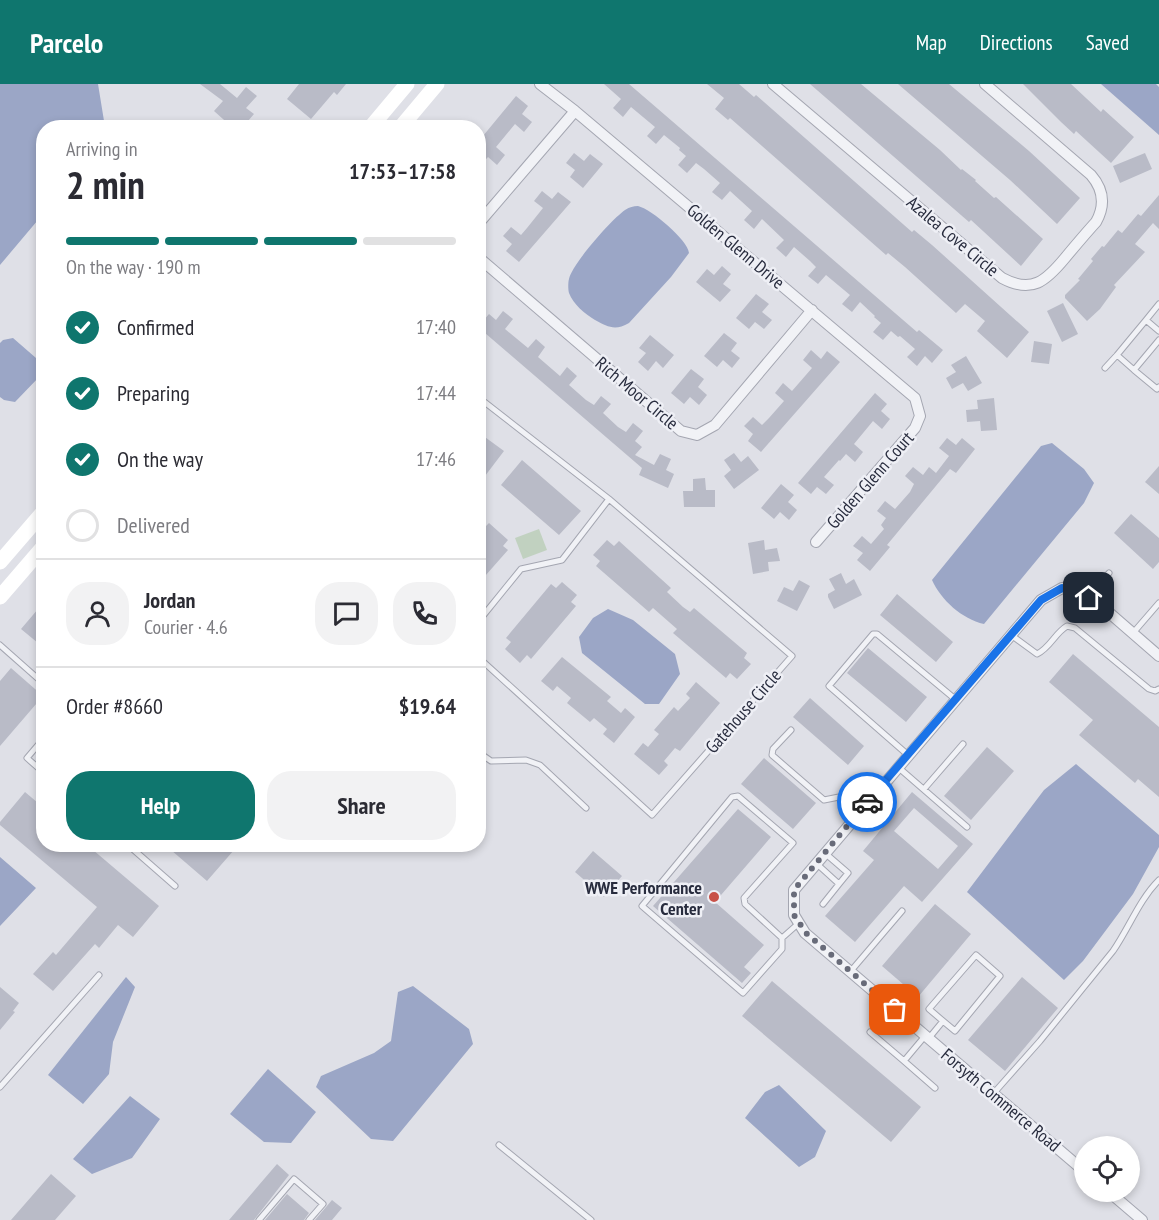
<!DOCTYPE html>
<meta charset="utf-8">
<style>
:root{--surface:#fff;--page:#f2f2f3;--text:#2b2b33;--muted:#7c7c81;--line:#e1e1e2;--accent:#0f766e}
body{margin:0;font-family:"PT Sans Narrow",sans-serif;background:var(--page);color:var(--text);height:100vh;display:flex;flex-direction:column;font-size:22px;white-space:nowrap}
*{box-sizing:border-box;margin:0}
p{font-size:20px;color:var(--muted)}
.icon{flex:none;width:33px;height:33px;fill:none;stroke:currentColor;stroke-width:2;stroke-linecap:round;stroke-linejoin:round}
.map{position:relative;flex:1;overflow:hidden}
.panel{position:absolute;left:36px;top:36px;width:450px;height:732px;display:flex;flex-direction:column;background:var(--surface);border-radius:24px;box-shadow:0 3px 9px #0003}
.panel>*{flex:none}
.buttons{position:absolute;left:1074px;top:1052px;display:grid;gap:12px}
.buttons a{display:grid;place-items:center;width:66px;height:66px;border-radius:50%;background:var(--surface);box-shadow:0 3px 9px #0003;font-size:30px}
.pin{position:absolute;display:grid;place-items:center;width:51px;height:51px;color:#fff;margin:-26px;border-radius:12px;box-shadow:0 3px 9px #0006}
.courier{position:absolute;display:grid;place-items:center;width:60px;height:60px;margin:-30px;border:4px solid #1a73e8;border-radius:50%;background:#fff;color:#222;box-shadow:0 2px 8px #0007}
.head em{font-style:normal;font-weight:800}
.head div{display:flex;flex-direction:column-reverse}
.head{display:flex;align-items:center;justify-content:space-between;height:102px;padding:0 30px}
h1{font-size:39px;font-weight:800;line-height:45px}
.bar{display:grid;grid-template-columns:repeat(4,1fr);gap:9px 6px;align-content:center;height:72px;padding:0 30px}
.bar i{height:8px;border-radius:4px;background:var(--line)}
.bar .selected{background:var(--accent)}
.bar p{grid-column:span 4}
.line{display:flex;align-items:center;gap:15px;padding:0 30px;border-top:2px solid var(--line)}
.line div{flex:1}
.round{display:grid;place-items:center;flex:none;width:63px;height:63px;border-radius:24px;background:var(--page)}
ol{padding:0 30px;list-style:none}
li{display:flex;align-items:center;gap:18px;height:66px}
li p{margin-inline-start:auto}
li .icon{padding:6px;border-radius:50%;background:var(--accent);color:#fff;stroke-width:4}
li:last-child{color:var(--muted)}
li i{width:33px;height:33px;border:3px solid var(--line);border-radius:50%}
.action{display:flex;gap:12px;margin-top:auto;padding:12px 30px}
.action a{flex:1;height:69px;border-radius:24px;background:var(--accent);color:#fff;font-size:24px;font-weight:800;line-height:69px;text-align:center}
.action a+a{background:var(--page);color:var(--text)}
header{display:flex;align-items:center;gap:36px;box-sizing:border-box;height:84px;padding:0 30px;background:var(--accent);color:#fff}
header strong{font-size:28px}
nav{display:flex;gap:33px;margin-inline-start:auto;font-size:21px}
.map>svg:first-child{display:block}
.green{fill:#c1d1c0}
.water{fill:#9ba6c6}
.building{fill:#b9bbc7;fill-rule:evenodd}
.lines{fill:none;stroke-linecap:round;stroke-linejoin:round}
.lane-casing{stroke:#a4a6b1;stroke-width:7}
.street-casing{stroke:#a4a6b1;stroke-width:12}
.lane{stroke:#f1f2f6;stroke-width:5}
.street{stroke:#f1f2f6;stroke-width:10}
.secondary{stroke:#fff;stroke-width:15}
.done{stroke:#686b79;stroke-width:6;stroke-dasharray:0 10.8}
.route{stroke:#1a73e8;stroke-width:8}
.poi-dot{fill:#c85148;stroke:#eeeff5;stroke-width:2}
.labels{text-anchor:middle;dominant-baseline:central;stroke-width:5;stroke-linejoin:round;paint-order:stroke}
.street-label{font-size:18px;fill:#282c3e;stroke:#eeeff5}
.poi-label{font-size:18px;font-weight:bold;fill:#282c3e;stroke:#eeeff5;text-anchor:end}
</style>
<header>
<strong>Parcelo</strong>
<nav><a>Map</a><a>Directions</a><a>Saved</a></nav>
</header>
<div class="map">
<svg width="1159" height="1136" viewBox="0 0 1159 1136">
<rect width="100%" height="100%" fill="#dfe0e7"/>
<path class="green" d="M539,445L547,466L523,475L515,454Z"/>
<path class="water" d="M0,0H98L105,43L44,44L43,130L0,181Z
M1101,0H1156L1159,3V51Z
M638,122C651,125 688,156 689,169L671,193L629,239C615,247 608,243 595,236C585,230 573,220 569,209C568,206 568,198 569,195C572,180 612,135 625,126C630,123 633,122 638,122Z
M13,254L36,274L41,291L15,318L4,316L0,313V259L3,256Z
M1052,359L1084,385L1094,399L1084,419L984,540C962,535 941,516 932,496L1041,362Z
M608,525L633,536L675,570L680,590L659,620H645L582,569L579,553L593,534Z
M1076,680L1159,751V763L1133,810L1083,877L1064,896L967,808L1044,706Z
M0,773L36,804L0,842Z
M126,893L135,903L113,958L109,990L83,1020L48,991Z
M413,902L469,945L473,960L393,1057L371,1055L316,1003L321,992L374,969L391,957L398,908Z
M268,985L316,1028L291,1059L264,1058L230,1030Z
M779,1001L826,1047L815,1073L799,1083L745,1034L765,1008Z
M130,1012L160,1035L132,1074L92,1090L73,1075Z"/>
<path class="building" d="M200,0H220L237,14L246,3L257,12L246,24L254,30L242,44H233L214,27L223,17Z
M299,0H346L337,11L334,8L311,35L287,15Z
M604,0H629L917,248L919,246L943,266L932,279L925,272L917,282L907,273L915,265L900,252L898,253L891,247L883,256L873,248L881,239L874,233L875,232L860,218L852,228L842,220L850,211L826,191L818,200L808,192L816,183L810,177L794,163L786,173L776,164L784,156L762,135L754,145L744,136L752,127L730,107L722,116L712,108L720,99L704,85L696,79L687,89L678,81L686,72L679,66L680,64L664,51L656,60L647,52L655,43L631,23L623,33L613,24L621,15Z
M707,0H739L754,13L756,11L912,148L914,146L932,161L1029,248L1007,274L977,247L985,237L965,220L956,229L905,183L888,169L886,171L730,34L728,36L715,25L724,14Z
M810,0H861L940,66L961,86L962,85L976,96L975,97L994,114L996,113L1043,155L1021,182L971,136L969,138Z
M898,0H949L1029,67L1080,114L1057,140L1010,96Z
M1023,0H1071L1101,28L1103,25L1134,53L1111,79L1076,47L1074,50L1061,38Z
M516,12L528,22L522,30L532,38L524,48L515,40L496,63L505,71L497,81L488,73L478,84V58Z
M574,69L584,77L590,70L603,80L583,104L570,93L575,86L566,79Z
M1145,69L1152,85L1120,99L1113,82Z
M542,107L552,115L558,108L571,118L519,178L506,167L512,160L503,152L511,143L521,151L527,144L543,124L534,117Z
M1159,111V145L1153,139L1135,160L1145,168L1114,201L1116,203L1100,225L1087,237L1065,214V211L1080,196L1078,195L1093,177L1091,175L1102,162L1104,163L1118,146L1122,149L1138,130L1141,132Z
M722,182L731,190L723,200L731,206L720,218L696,198L707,185L714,191Z
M756,210L769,220L762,228L772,236L764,245L755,238L749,245L736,234Z
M1063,219L1078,250L1062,258L1047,227Z
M503,227L513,235L505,245L528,264L536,255L545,263L538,273L560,292L567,283L577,292L569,301L586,316L594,321L601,312L611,320L603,329L618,343L626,348L633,339L643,347L635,357L642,363L635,371L654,381L660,370L671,375L666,386L674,390L668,404L639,391L642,384L478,243L489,230L496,236Z
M724,249L737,259L731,267L740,274L732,284L723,276L717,283L704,272Z
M650,251L674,271L663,284L656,277L648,287L638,278L646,269L639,264Z
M1034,257L1052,260L1049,280L1031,278Z
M811,266L821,275L827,267L840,278L761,368L748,357L753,350L744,342L753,333L762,341L769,334L784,317L775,309L783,299L792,307L812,284L803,276Z
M966,272L982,299L968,307L963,299L952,305L946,294L956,288L951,281Z
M691,285L704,295L698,303L707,311L699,321L690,313L684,320L671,309Z
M875,309L887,320L881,327L890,335L882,345L873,337L854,360L863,368L855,378L846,370L840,377L839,376L824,393L834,401L826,410L817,403L811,410L798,399Z
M994,314L997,346L981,347L980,337L967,338L966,326L978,325L977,316Z
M478,348L504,367L485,392L478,387Z
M947,354L956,361L962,354L975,365L956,389L950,385L887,461L890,463L870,487L857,476L863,469L853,462L862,452L871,460L884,445L881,441L886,434L877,427L885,417L895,425L910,408L914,400L905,392L913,383L923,391L929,383L936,389L949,372L939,364Z
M734,369L741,378L748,372L759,386L734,405L724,392L731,386L724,376Z
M522,376L581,427L559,451L501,401Z
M1159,382V410L1145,398Z
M705,394L706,406H715V423H684L683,407H693V395Z
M781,400L794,411L788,418L797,426L789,436L780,428L774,435L761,424Z
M1131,430L1159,454V478L1153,485L1114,449Z
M489,439L508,456L503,462L508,466L478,500V450Z
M607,456L614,462L619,457L671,504L667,508L683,523L690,528L694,524L747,569L744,574L751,580L737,595L730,589L726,594L673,549L677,545L653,524L649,528L596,482L600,477L593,471Z
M764,456L765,466L777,464L780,477L768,478L769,487L753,490L748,459Z
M841,489L846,500L854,495L862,511L834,525L828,513V510L835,506L829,495Z
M799,496L810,502L797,527L777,517L784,503L793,507Z
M562,498L577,511L571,518L576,522L531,575L527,571L520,579L505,565L511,558L506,554L551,500L556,504Z
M897,510L953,558L936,578L880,531Z
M44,518V564L21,545Z
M868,564L927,613L906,638L847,589Z
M1073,570L1159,643V713L1138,695L1135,699L1079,651L1093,636L1049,598Z
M562,573L611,613L607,617L621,629L625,624L635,633L614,659L603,650L607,645L594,634L590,638L567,619L571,614L557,602L553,607L541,597Z
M11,584L43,612L0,662V597Z
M696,598L720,619L680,667L675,664L664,677L668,681L659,691L634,670L643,659L648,663L659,650L654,646L674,623L678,627L690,614L686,610Z
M810,614L864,662L848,681L793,633Z
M987,663L1014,687L971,736L944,712Z
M764,674L816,719L793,745L741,700Z
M25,708L44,724V760H86L159,822L133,853L118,841L99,864L95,860L53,907L33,890L53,868L56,871L97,823L0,741V738Z
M912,708L973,760L922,818L904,802L855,858L825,832L874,776L863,767ZM914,724L958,762L938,785L894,747Z
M738,725L771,753L715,818L764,861L744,883L751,889L742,899L653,822Z
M164,760H227L234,766L207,797Z
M593,767L622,792L604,813L575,788Z
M935,820L971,850L918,913L882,882Z
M1022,893L1058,924L1005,987L968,956Z
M772,897L921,1023L891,1058L742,932Z
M0,903L19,919L13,927L15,928L0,946Z
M277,1080L289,1091L254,1136H229Z
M51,1090L76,1112L55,1136H11Z
M287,1110L309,1129L304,1136H265Z
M332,1116L342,1124L332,1136H315Z"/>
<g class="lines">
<g class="lane-casing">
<path id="lane" d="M1159,220L1146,236L1159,247
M1159,256L1134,286L1157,305L1159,303
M1117,271L1146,236
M1105,284L1117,271L1134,286
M478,313L609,415L792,572L652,731L478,573
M34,476L44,485
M1089,514L1109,489
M478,538L521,485L562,476L609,415
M1133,549L1159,519
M1011,551L1037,570C1050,564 1055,549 1067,542L1075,544L1149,605L1155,607L1159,605
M0,561L44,600
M791,646L773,665L772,671L824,716L839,713L857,730
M44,654L27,674L44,689
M478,668L491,677L526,676L540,681L586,724
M908,671L829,602L873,550H877L955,615
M899,684L967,743
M924,705L963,660
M127,760L175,802
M826,770L848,789L839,800
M817,780L839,800L823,820
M782,854V865L743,909L642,822L732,713L738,712L793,759L744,814L745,820L782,854L799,839
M850,888L902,827
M870,948L904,977L925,952
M929,954L943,937L955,947L1000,892L976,871L929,925L943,937
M904,977L935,1004
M0,1003L99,891
M993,1010L1040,957L1113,867C1129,844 1139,816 1159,796
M499,1061L591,1136
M259,1136L294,1095L323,1120L309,1136"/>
</g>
<g class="street-casing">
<path id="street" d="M540,0L575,27L915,314L920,332L915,344L816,458
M773,0L1002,194C1032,210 1046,197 1065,174C1075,162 1085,150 1096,138C1105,122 1104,106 1091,91L985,0
M478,140L575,27
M478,173L681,347L697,351L715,341L812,226
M1084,1087L805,849L794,831V806L1041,516L1062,504L1078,509L1098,519L1159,572
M1108,1107L1142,1136"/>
</g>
<use href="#lane" class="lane"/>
<use href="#street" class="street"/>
<path class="secondary" d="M370,44L407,0
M400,44L437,0
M0,478L44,427
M0,513L44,462"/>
</g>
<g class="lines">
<path class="done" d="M867,718L794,806V831L806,849L895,926"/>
<path class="route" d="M867,718L1041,516L1062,504L1089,514"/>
</g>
<circle class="poi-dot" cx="714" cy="813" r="6"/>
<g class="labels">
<g class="street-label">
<text transform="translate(953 152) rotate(40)">Azalea Cove Circle</text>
<text transform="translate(736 162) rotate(40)">Golden Glenn Drive</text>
<text transform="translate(637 309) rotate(40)">Rich Moor Circle</text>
<text transform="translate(870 396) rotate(-49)">Golden Glenn Court</text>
<text transform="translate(743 627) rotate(-49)">Gatehouse Circle</text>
<text transform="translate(1001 1016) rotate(40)">Forsyth Commerce Road</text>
</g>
<g class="poi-label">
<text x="702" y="803">WWE Performance<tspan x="702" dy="21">Center</tspan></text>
</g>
</g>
</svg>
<div class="buttons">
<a><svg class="icon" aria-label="locate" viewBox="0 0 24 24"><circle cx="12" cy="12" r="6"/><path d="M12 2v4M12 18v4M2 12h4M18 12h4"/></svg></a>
</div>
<div class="pin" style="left:895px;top:926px;background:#ea580c"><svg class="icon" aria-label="bag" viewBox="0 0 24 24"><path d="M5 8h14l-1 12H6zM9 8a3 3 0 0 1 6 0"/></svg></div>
<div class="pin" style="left:1089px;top:514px;background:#1f2937"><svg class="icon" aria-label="home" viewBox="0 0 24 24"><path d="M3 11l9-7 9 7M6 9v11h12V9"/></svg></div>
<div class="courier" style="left:867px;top:718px"><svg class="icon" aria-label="car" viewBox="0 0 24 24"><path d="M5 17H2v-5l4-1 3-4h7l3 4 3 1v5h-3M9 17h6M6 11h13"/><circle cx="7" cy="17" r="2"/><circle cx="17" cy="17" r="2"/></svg></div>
<section class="panel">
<div class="head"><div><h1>2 min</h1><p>Arriving in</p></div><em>17:53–17:58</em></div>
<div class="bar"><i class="selected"></i><i class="selected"></i><i class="selected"></i><i></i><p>On the way · 190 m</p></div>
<ol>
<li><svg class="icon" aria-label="check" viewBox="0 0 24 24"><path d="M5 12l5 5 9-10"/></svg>Confirmed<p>17:40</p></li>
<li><svg class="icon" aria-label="check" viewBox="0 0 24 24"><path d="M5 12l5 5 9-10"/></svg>Preparing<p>17:44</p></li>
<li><svg class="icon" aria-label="check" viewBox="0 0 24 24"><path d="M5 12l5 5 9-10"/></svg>On the way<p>17:46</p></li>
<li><i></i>Delivered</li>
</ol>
<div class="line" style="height:108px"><a class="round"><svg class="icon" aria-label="person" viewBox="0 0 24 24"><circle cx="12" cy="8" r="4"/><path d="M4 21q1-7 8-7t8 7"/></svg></a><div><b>Jordan</b><p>Courier · 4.6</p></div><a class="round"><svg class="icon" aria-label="chat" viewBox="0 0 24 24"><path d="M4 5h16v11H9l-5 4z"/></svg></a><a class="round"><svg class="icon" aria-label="phone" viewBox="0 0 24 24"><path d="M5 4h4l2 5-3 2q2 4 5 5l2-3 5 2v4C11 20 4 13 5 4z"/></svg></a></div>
<div class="line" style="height:78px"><div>Order #8660</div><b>$19.64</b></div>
<div class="action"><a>Help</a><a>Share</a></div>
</section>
</div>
